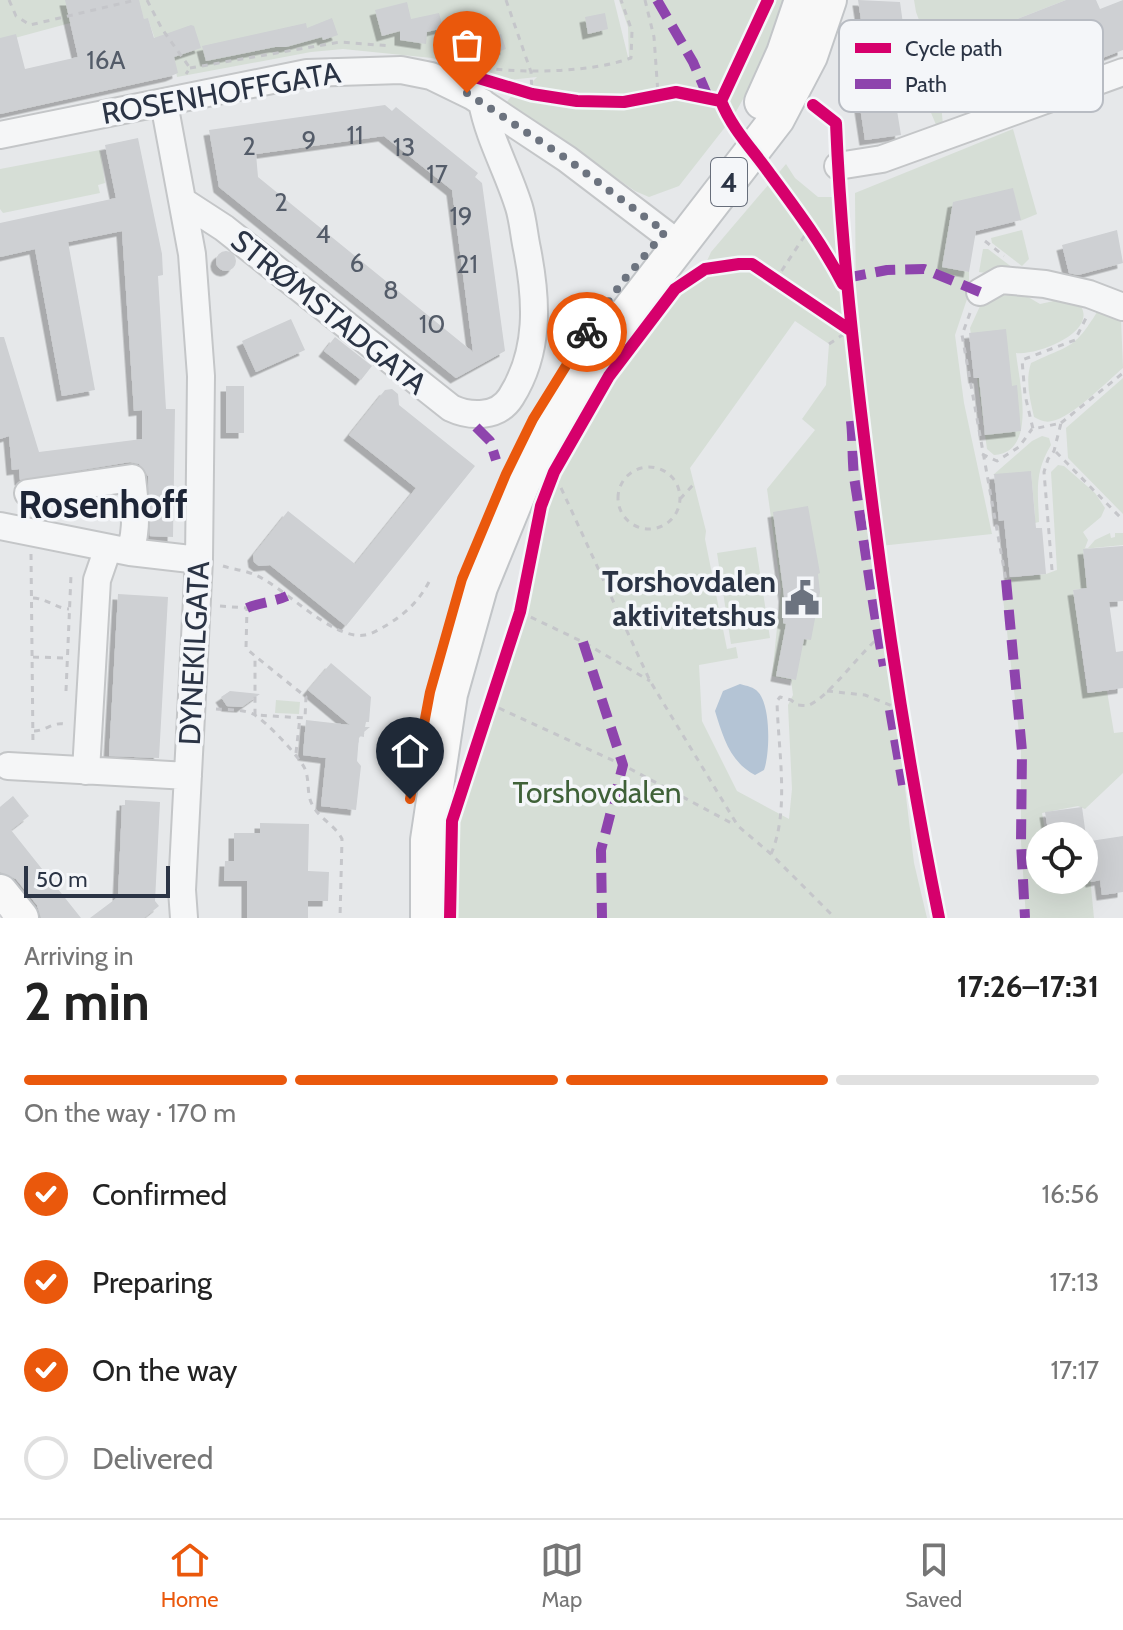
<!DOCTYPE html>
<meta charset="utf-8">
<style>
:root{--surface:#fff;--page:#f2f2f2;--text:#222;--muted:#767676;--line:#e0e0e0;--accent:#ea580c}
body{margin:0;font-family:Cabin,sans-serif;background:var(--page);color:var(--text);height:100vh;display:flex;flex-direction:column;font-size:30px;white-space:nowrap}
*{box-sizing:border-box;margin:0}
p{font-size:26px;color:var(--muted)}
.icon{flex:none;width:44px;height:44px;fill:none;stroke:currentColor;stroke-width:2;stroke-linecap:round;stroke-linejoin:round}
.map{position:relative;height:918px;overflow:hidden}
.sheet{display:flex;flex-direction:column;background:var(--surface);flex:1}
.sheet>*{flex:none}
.fabs{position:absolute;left:1026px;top:822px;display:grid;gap:16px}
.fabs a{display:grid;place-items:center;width:72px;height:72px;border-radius:50%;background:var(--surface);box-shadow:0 8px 32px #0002;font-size:40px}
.scale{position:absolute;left:24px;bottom:20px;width:146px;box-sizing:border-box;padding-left:8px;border:4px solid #2b3445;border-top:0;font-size:22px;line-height:28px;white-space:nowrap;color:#2b3445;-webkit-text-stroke:6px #f4f6f9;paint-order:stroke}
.pin{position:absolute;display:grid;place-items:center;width:68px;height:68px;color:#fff;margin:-82px -34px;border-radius:50% 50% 50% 0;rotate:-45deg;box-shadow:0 0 8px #0007}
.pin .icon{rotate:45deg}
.courier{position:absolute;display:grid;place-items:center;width:80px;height:80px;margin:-40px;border:6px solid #ea580c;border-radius:50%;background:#fff;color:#222;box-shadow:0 2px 10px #0007}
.overview em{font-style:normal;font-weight:700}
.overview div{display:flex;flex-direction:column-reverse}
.overview{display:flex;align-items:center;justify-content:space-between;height:136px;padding:0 24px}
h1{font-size:52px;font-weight:700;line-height:60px}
.bar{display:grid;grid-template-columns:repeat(4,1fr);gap:12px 8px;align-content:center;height:96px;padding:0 24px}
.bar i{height:10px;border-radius:6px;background:var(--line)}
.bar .active{background:var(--accent)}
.bar p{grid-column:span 4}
ol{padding:0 24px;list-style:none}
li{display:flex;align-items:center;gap:24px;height:88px}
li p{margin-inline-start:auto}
li .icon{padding:8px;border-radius:50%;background:var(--accent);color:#fff;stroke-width:4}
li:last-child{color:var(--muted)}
li i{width:44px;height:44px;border:4px solid var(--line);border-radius:50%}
.tabs{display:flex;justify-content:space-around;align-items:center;height:112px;border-top:2px solid var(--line);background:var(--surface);font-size:22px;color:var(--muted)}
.tabs a{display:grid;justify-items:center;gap:4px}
.tabs .active{color:var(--accent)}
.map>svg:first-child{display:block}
.green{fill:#d6ded6;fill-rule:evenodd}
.water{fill:#b4c4d5}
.building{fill:#ced0d3;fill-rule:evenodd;filter:url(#shadow)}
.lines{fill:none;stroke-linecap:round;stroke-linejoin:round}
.minor-casing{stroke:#c4c6c8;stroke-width:30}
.major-casing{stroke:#c2c5c8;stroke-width:38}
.path{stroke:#c5c6ca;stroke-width:3;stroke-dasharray:6 6;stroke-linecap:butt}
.minor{stroke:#f5f6f7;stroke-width:26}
.major{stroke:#f8f8f8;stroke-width:34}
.tram{stroke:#cecfd2;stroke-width:2}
.quiet{stroke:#8e44ad;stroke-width:10;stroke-dasharray:20 10;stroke-linecap:butt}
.cycleway-casing{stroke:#f4f6f9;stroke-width:17}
.cycleway{stroke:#d6006c;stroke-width:12}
.done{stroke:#6c737f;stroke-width:8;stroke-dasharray:0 14.4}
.route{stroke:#ea580c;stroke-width:10}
.labels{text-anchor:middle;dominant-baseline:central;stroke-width:7;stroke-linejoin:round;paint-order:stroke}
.number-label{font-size:26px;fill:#545c69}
.shield{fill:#f4f6f9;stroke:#676e7b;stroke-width:2}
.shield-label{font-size:28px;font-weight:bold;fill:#2b3445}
.street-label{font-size:30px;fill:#2b3445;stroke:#f4f6f9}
.poi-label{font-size:30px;font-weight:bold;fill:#2b3445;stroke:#f4f6f9;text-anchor:end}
.park-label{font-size:30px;fill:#3f6138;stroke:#f4f6f9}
.district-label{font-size:38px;font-weight:bold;fill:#1d2536;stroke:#f4f6f9}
.key{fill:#f4f6f9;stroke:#b8bcc3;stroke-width:2}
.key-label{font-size:22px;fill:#2b3445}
</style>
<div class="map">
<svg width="1123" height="918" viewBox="0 0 1123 918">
<defs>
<filter id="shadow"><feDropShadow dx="-5.5" dy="5.5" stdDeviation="0" flood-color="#0004"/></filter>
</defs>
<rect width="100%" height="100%" fill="#e6e8ea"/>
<path class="green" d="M0,0H614L629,61L628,27L619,0H784L762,65L733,117L679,186L649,197L635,191L507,102C513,91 528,88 537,77L509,80L432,58L343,49L311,52L177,77L173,53L159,51L148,19H144L140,7L122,9L0,42Z
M914,0H1066L979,34L982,44L944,61L938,67L943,126L937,127L918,82L928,44L916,12Z
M1013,129L1037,214L1020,221L1013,189L943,267L969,272V293L955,335L964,403L992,534L880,546L856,317L855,193Z
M100,150L105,183L98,185L100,193L3,213L0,209V169Z
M786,164L795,178L818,197H834L914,863L927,918H454L456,835L460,806L497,693L545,507L566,461L630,355L674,296L699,279L711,252ZM795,321L829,344L826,385L802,419L815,430L767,489L781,589L772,676L791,680L793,695L788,705L792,789L789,819L737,791L702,721L699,665L738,658L736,647L727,649L705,539L706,531L690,468Z
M1022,230L1029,259L1022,266L992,243L991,238Z
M983,249H988L1017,271L1011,277L979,272Z
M1023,294L1040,304L1072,297C1111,326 1041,356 1016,353C1019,381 1038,453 994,455L987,449L970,328L980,306L996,296Z
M1097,312L1107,313L1121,319L1123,368C1106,382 1073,417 1052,421C1045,423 1040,420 1034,417C1030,399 1025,381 1031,363C1069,345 1074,350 1097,312Z
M1123,378V514L1068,458L1066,428Z
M1042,436L1049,438L1051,445C1034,473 1038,491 1039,522L1026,525L1035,516L1031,472L993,475L1032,441Z
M1058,465L1064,466L1095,493L1105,508L1101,517L1083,532L1088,540L1085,548H1088L1095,540L1110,533L1111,538L1115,537V533H1123V545L1083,549L1087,588L1073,590L1087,693L1107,691L1114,733L1123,732V773L1085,809L1078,806L1042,813L1046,836H1040V880H1053L1054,883L1090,877L1094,918H1026L1021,842V749L1002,590L1009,578L1046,574L1057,570L1051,472Z
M756,547L770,638L731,644L717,553Z
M276,700L300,702L299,714L275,713Z"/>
<path class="water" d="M740,684C747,686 754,687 758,692C771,705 770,754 764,770L755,775C730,762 723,737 715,711L723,691Z"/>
<path class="building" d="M65,0H139L144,19L148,18L154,38L191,25L194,26L201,48L174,57L178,73L171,76L0,114V38L16,34L25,69L78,57Z
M858,0L900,2L903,24L898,25L901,48L894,49L900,91L894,92L901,135L865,140L852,54L866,52Z
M1066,0H1096L1100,9L1123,0V50L1084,65L1085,69L1069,74L1068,71L1035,84L1036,86L1003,96L979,34Z
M407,2L411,19L439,13L443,28L427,32L426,44L400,40V31L382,36L375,10Z
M605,13L608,29L588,34L585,17Z
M332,18L338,35L323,40L322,37L286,47H275L206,61L202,46L306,23L307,28Z
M501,34L506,49L488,55L483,40Z
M385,105L392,111L396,107L478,173L475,177L482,183L505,351L456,378L219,187L209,130ZM384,136L452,190L473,352L258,177L256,154Z
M138,138L162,254L163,275L158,276L166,409H175L173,537L150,536L148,476L139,464L130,462L20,480L19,469L12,470L9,436L0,439V337H4L39,452L142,439V410L134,411L122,231L68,242L95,390L62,396L35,249L0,257V223L116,198L105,145Z
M1013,188L1021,220L976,231L969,272L942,267L953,202Z
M1117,230L1123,263L1078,275L1069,273L1062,245Z
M216 261a10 10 0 1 1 20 0a10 10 0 1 1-20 0Z
M291,319L305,350L256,372L242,341Z
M1006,329L1012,386L1017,385L1021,431L985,435L979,378H974L969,333Z
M335,337L372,366L361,380L324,351Z
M226,386H244V433H226Z
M392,389L398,394L399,405L475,466L346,626L270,565L259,566L254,562L253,555L288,511L355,564L416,488L349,435L385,390Z
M1031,471L1036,528H1042L1046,574L1010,577L1004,520L999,521L994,474Z
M808,506L820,573L818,574L820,592L811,640L804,639L796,680L776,676L786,624L783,623L784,596L773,512Z
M1123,546V601L1109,602L1116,652L1123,651V688L1088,693L1073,590L1087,588L1083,549Z
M118,594L168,597L159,758L109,756Z
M331,663L371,697L369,722H366L365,727H370L364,732V737L359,736L357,761L361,766L356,810L321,806L326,758L303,755L306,720L350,725L308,690Z
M230,691L260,694L242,707L227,706L221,697Z
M13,796L29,816L11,830L81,918H41L37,905L16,879L0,872V807Z
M125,800L160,802L155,901L159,906L144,918H90L118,897L122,805H125Z
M1082,807L1086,836H1049L1045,812Z
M260,823L309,824L308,871L329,872L328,901H308V918H247V881H224L225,861H234V833H260Z
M1123,836V892L1102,895L1100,880L1091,882L1090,877L1084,878V842Z"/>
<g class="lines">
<g class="minor-casing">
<path id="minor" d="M164,103L192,254L201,376L199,560L182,890L184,918
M0,135L307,73L401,70L431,76L472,96L567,159L680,245
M838,166L882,159L1123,72
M184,202L224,228L451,408C470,417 498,418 511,397C540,351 537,300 527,249C524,235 523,220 519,207C508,171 489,139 482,102
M980,292L1001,280L1045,284L1089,294L1123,307
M28,493L132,478C135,502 138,528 130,552
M0,526L130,552L199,560
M8,766L188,776
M86,771L97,580L108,548"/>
</g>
<g class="major-casing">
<path id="major" d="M762,102L784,53L802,0
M0,892L21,918
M428,918V840L450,694L480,587L523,482L591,360L777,119L810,56L829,0"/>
</g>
<path class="path" d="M9,0L16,16L30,25L136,0
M147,0L162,29L190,68L186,74
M506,0L531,72L532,94
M645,0L654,37L658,94
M450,58C464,62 478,68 493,69C534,73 592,72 631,58L632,31L621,0
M190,68L340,42L391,46
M985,241L1004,256
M775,281L809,229
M970,313L962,335L1006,580
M555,333L564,332L572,327
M829,344L850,330
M1061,423L1123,373
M1056,452L1123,520
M982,454L997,461L1019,447L1032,429
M618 498a31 31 0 1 1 62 0a31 31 0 1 1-62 0Z
M556,477L650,681L738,826L771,854L835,918
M680,499L694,484
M31,554L33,746
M223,566C232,569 243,570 253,574C283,585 332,641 365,635C372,634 380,629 387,625C406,613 418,602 429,582
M1052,570L1044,472L1048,459L1054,451L1061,423L1033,429L1025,395L1022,360L1075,340L1086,318
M33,598C48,599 55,608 69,609
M220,606L247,608L246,648L255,656V715L305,718L306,697L255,656
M520,612L583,642L650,681
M33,657L67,658
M66,691L71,575
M827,691L865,695L900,709
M488,703L623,765L735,825
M216,709C228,710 242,709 253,714C265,720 300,757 305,769C310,781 306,795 313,806C320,819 335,825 342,839L340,918
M34,731C45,731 53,722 64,724
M296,753L300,717
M771,854C790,811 778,749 777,701L780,697L791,700L797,705C800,705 806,706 809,705C830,697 864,646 888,630"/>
<use href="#minor" class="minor"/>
<use href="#major" class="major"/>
<path class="tram" d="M0,915L2,918"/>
<path class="quiet" d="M657,0L693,62L709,99
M846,278L887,270L924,269L980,292
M851,421C853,439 852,458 854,477C864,540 872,603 884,666
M476,427L490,441L496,460
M1006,580L1022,751L1021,842L1025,918
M247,608C261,602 274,602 287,596
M583,642L623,765L601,850L602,918
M890,710L903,785"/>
<g class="cycleway-casing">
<path id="cycleway" d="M768,0L721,101C732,129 753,150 770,174C796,209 823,245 843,284
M475,77L532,94L577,101L624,102L676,92L721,101
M813,105L836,123C841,245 855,365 870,486C888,631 910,775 939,918
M450,918L452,821L520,612L541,506L554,472L609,376L675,289L705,269L739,264H752L850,330"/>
</g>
<use href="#cycleway" class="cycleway"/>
</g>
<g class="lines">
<path class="done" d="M467,93L567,159L665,232L623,281L587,332"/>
<path class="route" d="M410,799L430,692L462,579L506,474L533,419L587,332"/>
</g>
<defs>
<g id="civic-bare" transform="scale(2.76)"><path d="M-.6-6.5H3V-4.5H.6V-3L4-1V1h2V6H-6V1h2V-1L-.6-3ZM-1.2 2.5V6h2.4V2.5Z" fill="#6c737f" stroke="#f4f6f9" stroke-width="2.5" paint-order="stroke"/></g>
</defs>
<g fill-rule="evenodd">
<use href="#civic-bare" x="802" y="598"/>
</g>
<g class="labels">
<g class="number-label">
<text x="106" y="60">16A</text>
<text x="355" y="135">11</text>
<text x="309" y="140">9</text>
<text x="249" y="146">2</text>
<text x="404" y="147">13</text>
<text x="437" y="174">17</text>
<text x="281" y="202">2</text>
<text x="461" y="216">19</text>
<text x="323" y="234">4</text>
<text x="357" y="263">6</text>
<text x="467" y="264">21</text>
<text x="391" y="290">8</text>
<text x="432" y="324">10</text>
</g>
<rect class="shield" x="711" y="158" width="36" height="48" rx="6"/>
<g class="shield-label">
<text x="729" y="182">4</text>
</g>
<g class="street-label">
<text transform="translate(221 93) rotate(-10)">ROSENHOFFGATA</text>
<text transform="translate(329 312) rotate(39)">STRØMSTADGATA</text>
<text transform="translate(194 653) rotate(-87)">DYNEKILGATA</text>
</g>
<g class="poi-label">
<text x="776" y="581">Torshovdalen<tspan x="776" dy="34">aktivitetshus</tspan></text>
</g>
<g class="park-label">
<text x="597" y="792">Torshovdalen</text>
</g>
<g class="district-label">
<text x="103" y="504">Rosenhoff</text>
</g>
</g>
<rect x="839" y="20" width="264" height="92" rx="12" class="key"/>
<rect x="855" y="43" width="36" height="10" fill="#d6006c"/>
<rect x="855" y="79" width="36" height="10" fill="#8e44ad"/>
<g class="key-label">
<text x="905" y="56">Cycle path</text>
<text x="905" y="92">Path</text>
</g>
</svg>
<div class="fabs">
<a><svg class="icon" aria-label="locate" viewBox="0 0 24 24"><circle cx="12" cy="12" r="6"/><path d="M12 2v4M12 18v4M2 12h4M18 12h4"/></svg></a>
</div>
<div class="scale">50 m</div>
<div class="pin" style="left:467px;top:93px;background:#ea580c"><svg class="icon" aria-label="bag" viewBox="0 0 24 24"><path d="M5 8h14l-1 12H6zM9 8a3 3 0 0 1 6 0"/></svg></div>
<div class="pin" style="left:410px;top:799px;background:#1f2937"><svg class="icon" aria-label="home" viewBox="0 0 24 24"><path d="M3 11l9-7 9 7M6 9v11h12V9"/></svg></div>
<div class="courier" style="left:587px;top:332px"><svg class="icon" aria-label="bike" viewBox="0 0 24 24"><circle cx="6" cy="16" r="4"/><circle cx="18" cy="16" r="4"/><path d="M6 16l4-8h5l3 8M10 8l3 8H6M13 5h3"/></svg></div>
</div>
<section class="sheet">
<div class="overview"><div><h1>2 min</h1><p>Arriving in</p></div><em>17:26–17:31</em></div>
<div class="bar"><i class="active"></i><i class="active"></i><i class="active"></i><i></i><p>On the way · 170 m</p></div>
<ol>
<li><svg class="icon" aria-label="check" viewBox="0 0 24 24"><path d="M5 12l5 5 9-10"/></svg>Confirmed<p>16:56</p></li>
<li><svg class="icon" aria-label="check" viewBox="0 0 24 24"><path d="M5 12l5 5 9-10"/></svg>Preparing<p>17:13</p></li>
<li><svg class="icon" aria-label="check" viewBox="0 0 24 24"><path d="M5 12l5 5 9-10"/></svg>On the way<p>17:17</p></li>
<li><i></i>Delivered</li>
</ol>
</section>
<nav class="tabs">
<a class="active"><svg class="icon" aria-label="home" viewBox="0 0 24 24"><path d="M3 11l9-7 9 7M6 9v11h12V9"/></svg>Home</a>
<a><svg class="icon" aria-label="map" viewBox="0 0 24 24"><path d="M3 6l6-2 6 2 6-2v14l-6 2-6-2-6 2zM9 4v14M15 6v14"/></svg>Map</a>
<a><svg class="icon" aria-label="saved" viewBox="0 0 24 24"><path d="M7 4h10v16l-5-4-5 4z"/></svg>Saved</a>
</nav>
